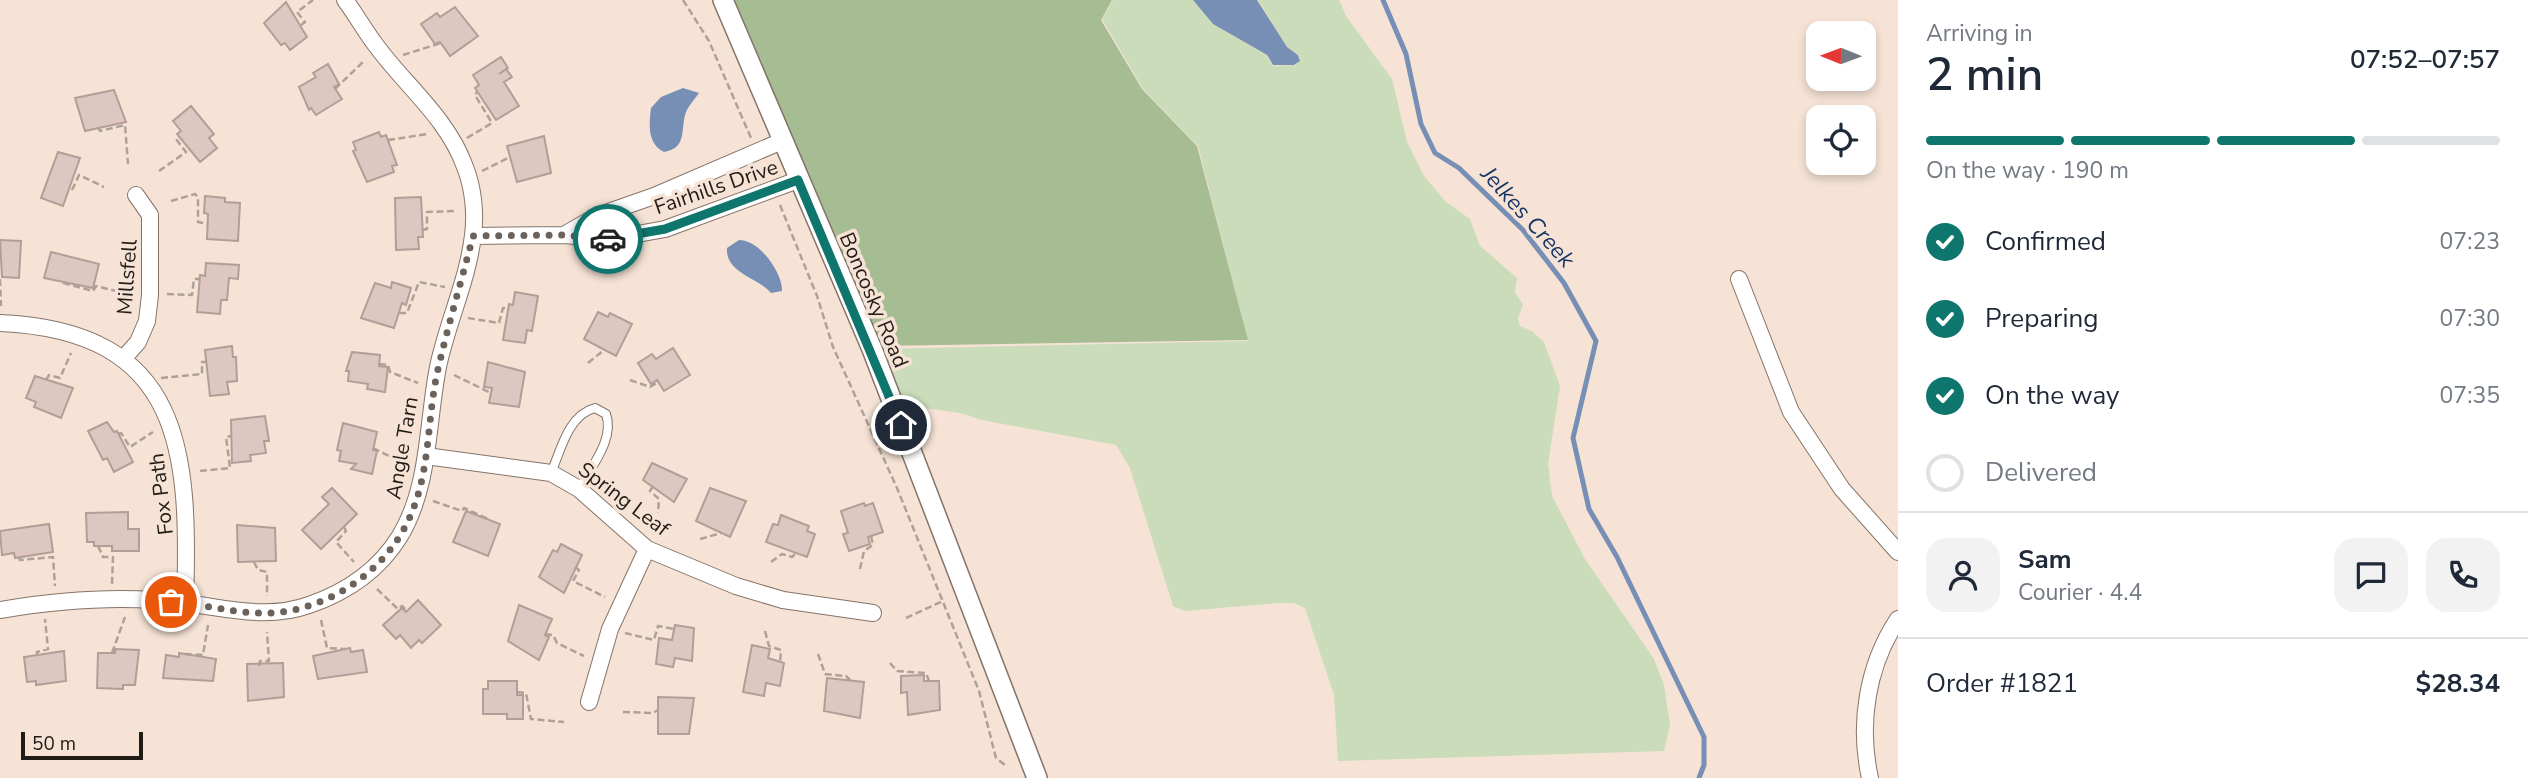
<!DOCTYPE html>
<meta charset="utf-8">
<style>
:root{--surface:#fff;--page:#f2f2f3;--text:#1f2937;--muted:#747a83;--line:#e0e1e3;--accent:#0f766e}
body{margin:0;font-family:"Nunito Sans",sans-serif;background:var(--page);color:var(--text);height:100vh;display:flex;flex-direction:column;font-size:26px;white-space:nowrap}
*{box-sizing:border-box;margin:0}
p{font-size:23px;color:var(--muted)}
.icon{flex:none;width:38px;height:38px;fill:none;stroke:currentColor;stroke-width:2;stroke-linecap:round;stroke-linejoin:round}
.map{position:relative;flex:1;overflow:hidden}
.details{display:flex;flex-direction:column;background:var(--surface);width:630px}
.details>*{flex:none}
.needle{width:46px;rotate:271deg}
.controls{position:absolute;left:1806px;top:21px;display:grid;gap:14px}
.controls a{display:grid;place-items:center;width:70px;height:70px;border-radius:14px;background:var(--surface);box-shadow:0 4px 10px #0003;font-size:35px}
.scale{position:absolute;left:21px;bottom:18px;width:122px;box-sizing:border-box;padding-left:7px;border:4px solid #221c17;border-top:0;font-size:19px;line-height:24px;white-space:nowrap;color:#221c17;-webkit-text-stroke:5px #f6e3d6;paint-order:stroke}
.pin{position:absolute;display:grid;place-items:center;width:60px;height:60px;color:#fff;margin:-30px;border:4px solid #fff;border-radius:50%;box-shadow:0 2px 7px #0007}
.courier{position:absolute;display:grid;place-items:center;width:70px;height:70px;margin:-35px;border:5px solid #0f766e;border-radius:50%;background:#fff;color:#222;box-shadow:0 2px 9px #0007}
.headline em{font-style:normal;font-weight:600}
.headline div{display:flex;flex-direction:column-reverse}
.headline{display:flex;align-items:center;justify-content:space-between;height:119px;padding:0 28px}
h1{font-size:46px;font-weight:600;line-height:52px}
.bar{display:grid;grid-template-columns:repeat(4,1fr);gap:10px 7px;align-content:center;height:84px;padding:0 28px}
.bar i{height:9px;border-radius:5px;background:var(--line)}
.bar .selected{background:var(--accent)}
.bar p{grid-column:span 4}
.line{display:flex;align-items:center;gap:18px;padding:0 28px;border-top:2px solid var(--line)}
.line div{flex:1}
.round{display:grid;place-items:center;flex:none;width:74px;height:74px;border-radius:21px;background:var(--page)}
ol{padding:0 28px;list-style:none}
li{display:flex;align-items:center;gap:21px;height:77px}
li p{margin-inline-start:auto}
li .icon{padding:7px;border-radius:50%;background:var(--accent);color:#fff;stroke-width:4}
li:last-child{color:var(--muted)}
li i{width:38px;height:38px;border:4px solid var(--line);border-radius:50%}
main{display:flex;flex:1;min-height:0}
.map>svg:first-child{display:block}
.green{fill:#cadcb9}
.forest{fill:#a6bc92}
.water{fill:#778fb4}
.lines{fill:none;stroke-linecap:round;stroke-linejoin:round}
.stream{stroke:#778fb4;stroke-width:5}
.building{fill:#ddc7c0;stroke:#b39e97;stroke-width:2}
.service-casing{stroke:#857469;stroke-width:10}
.minor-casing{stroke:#857469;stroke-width:18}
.tertiary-casing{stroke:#857469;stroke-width:22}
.path{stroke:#afa196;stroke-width:2.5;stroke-dasharray:7 3.5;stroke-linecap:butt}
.service{stroke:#fff;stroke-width:8}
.minor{stroke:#fff;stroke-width:16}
.tertiary{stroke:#fff;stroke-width:19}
.done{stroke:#6c625a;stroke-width:7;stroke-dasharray:0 12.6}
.route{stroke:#0f766e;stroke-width:9}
.labels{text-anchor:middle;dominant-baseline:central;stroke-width:7;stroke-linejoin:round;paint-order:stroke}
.street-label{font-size:21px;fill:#221c17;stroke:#f6e3d6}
.water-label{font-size:23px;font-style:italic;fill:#183667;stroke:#f6e3d6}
</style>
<main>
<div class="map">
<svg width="1898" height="778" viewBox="0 0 1898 778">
<rect width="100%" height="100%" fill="#f6e3d6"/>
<path class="green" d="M1113,0H1193L1213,24L1266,55L1273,66L1295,65L1300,61L1299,55L1287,47L1258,0H1339L1346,16L1392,79L1407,142L1424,176L1445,201L1470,219L1480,246L1517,278L1515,292L1523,305L1518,318L1520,326L1532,331L1544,342L1560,386L1548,464L1552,496L1585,559L1654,659L1664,685L1670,725L1664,751L1338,761L1334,695L1305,608L1294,603H1279L1185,611L1173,606L1130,468L1116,445L982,420L960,413L903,405L879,349L1248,341L1198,146L1143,89L1102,19Z"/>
<path class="forest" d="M733,0H1112L1101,20L1142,89L1197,146L1248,340L878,346Z"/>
<path class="water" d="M1193,0H1257L1287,47L1298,55L1300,61L1294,65H1273L1267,55L1213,24Z
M683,88L699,93C695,99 689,105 686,112C680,129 688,148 664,152C647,144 649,124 651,108L661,97Z
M739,240C761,240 783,275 782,291L771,293C759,278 725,273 727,248Z"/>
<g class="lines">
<path class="stream" d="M1383,0L1406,54L1421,124L1435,153L1459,168L1523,230L1564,283L1596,341L1573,438L1589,509L1617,557L1704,737V765L1699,778"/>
</g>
<path class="building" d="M286,2L307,37L290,50L285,43L281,45L264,23Z
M455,7L478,36L450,56L440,42L435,44L421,24L437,13L440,17Z
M501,57L508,68L499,74L506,69L512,77L504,82L519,106L496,120L475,88L479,85L473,75Z
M328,64L339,84L334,87L342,99L316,115L311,108L309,110L299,87L316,77L313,73Z
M114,90L126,122L85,131L75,98Z
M191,106L214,134L209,138L217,148L200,162L177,134L181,131L173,121Z
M379,132L381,137L386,135L397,165L392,166L394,172L367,182L353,151L356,150L353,142Z
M544,136L551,173L517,182L507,146Z
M58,152L80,158L63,206L41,198Z
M205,196L225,198V202L240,203L238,241L207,239L208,214L204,213Z
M421,197L423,237H418L419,249L396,250L395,198Z
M0,240L21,241L19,278L2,277Z
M51,252L99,264L93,288L44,278Z
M206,263L239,265L238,279L229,278L227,300H221L220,314L197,312L200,275L205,276Z
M392,282L411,288L406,305L402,303L394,328L361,318L375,283L391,288Z
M515,292L538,296L532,331L527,330L525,343L503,340L509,304L513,305Z
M598,312L608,317L610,313L632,324L616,356L584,339Z
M232,346L233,357H236L237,381L227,382L229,394L210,396L205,350Z
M673,348L690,375L664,391L657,380L651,384L638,363L652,354L656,359Z
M352,352L380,355L379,366L388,367L385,392L367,389L368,384L348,381L349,371H346Z
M488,362L525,372L519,407L489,403L492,388L484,387Z
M35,376L73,388L61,418L34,407L36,402L26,398Z
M265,416L269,441H264L266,453L250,455L251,461L232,463L231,420Z
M107,422L114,432L117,431L133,462L114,472L107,458L103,460L88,431Z
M343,423L377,432L373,450L377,451L372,474L351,469L356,464L339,461L341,451L337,450Z
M652,463L687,479L674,502L643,480Z
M332,488L357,514L321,549L302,530L329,504L322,497Z
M710,488L746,501L730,537L696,521Z
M864,503L865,506L873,503L883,532L868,537L870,544L849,551L843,534L848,533L841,511Z
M466,511L500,524L488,556L453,542Z
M128,512V529H139V551H112V546H94V542H87L86,513Z
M781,515L809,526L807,531L815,534L807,557L766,542L773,524L778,525Z
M49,524L53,552L15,558L14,553L2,555L0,531Z
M237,525L275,528L276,561L238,562Z
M561,544L582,555L564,593L539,577L553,550L557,552Z
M418,600L441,625L422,643L419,640L411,648L400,635L396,639L383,625L402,608L406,612Z
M519,605L552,619L545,635L549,637L539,660L508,641Z
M675,625L694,628L692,661L675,658L673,667L656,664L659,638L672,640Z
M752,645L770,649L768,658L784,663L780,686L766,683L764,696L743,692Z
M350,648L351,652L363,650L367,672L318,679L313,656Z
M115,649L139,650L135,685H123V689L97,688L98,653H115Z
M64,651L66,681L36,685V681L27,682L24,657Z
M179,653L216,659L213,681L163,678L166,655L179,657Z
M283,663L284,697L248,701L247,664Z
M924,675V681H939L940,710L908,715L907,692L901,693V676Z
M827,678L864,682L860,718L824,711Z
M488,681H517V695H523V719H507V714H483V689H488Z
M658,697L694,698L689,734H658Z"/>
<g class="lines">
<g class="service-casing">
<path id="service" d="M551,473C561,450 568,415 595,408L606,414C615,439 591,467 579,489"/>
</g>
<g class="minor-casing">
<path id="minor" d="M564,235L597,216L654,196L782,141
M473,236L564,235L610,239L665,229L798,180
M1739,279L1791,412L1842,489L1898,552
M0,323C184,331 190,453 185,603
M123,359L138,342L147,321L150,295V215L136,195
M426,456L551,473L579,489L647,549L736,586L783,600L873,613
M0,610C60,600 124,595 184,603C227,608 267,620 309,605C347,592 379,570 400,536C430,486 427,423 438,367C447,323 468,280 473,235C476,213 473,187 465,167C448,119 407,87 378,48C366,33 357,16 345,0
M589,702L610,629L647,549
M1870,778C1858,724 1867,666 1898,619"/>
</g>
<g class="tertiary-casing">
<path id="tertiary" d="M723,0L872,349L1037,778"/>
</g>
<path class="path" d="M683,0L709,41L751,138
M301,25L305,22L297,12L313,0
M403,55L441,43
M335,89L365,60
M98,127L100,131L125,125L128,164
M467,138L492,123L475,95L477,92
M388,140L428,134
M159,171L186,152L176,139L179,136
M482,171L510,157
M72,190L79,175L104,187
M171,201L195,194L198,197V222L208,224
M780,205L817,296L833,347L897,488L979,691L996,758L1005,765
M422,230L427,229V212L455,211
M0,279L1,306
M63,283L93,291L96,286L132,295
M167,294L192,295L194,279H199
M399,313H407L419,282L445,287
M468,318L499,323L503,308H508
M588,363L604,350
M379,364L388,365L390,372L418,383
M454,375L491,393
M161,378L202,374V362H206
M46,380L49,375L60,378L71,353
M630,380L650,387L658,382
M118,434L121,433L130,447L153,432
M373,448L409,466
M200,471L230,468L226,437L231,436
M653,486L650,491L659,499L658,513
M433,501L462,511L464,508L488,519
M344,527L346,531L336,542L354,562
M700,539L721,533
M98,546L103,557H113L112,584
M19,557L20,560L53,557L55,586
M254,562L258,570L267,572V596
M771,562L782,554L792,557L796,553
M575,567L579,570L573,581L605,597
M860,569L864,551L873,545L871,536
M377,589L398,609L402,606L407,611
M906,618L943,601
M321,620L327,648L345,649
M765,631L769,646L781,650L780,663
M625,633L654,640L658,626L674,629
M545,634L553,635L557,643L584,656
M112,653L125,617
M185,654L203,655L208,625
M818,654L825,674L846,676L850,680
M37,656V652L48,649L45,619
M890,663L897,671L926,673L929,681
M259,666L260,661H269L267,632
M517,692L526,693L531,719L564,722
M623,712L653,713L658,710"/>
<use href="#service" class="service"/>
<use href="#minor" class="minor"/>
<use href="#tertiary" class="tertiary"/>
</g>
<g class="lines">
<path class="done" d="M171,602C209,604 244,617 282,612C339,604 391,565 412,512C431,466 427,413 439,365C449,322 462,279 473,236L564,235L608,239"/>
<path class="route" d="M608,239L665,229L798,180L901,425"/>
</g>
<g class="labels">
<g class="street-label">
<text transform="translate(716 187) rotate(-19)">Fairhills Drive</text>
<text transform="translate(127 277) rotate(-86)">Millsfell</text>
<text transform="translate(874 300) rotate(67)">Boncosky Road</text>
<text transform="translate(402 448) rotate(-80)">Angle Tarn</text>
<text transform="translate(161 494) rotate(-97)">Fox Path</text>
<text transform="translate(624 499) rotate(37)">Spring Leaf</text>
</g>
<g class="water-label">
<text transform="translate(1528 217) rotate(48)">Jelkes Creek</text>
</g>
</g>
</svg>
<div class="controls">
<a><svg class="needle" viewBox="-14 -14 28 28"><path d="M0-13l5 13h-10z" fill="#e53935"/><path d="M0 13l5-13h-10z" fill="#747a83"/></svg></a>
<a><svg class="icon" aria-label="locate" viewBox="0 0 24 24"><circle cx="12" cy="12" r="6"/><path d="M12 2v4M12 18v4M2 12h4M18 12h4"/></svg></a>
</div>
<div class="scale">50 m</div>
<div class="pin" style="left:171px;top:602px;background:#ea580c"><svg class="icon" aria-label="bag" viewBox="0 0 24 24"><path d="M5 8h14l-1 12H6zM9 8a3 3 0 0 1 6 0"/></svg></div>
<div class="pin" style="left:901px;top:425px;background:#1f2937"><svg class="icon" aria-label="home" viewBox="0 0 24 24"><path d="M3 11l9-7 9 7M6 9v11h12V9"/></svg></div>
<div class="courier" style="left:608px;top:239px"><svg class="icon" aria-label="car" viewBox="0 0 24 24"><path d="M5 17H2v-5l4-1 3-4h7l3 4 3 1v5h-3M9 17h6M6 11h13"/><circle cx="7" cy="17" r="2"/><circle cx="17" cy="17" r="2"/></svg></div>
</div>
<section class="details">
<div class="headline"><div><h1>2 min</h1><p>Arriving in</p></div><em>07:52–07:57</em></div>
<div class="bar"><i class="selected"></i><i class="selected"></i><i class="selected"></i><i></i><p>On the way · 190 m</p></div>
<ol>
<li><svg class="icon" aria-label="check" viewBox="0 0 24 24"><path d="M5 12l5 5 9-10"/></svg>Confirmed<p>07:23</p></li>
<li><svg class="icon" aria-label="check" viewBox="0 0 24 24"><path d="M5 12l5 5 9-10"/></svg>Preparing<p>07:30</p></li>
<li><svg class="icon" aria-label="check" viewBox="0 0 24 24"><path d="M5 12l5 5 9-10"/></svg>On the way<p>07:35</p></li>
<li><i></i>Delivered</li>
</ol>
<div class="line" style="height:126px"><a class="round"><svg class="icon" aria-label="person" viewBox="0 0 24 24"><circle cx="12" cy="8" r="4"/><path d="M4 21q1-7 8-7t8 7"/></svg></a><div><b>Sam</b><p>Courier · 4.4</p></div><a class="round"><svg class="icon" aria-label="chat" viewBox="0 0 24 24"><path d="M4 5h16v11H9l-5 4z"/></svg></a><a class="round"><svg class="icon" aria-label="phone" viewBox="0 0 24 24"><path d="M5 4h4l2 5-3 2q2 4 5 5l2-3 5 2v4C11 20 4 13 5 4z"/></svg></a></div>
<div class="line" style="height:91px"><div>Order #1821</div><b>$28.34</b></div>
</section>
</main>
